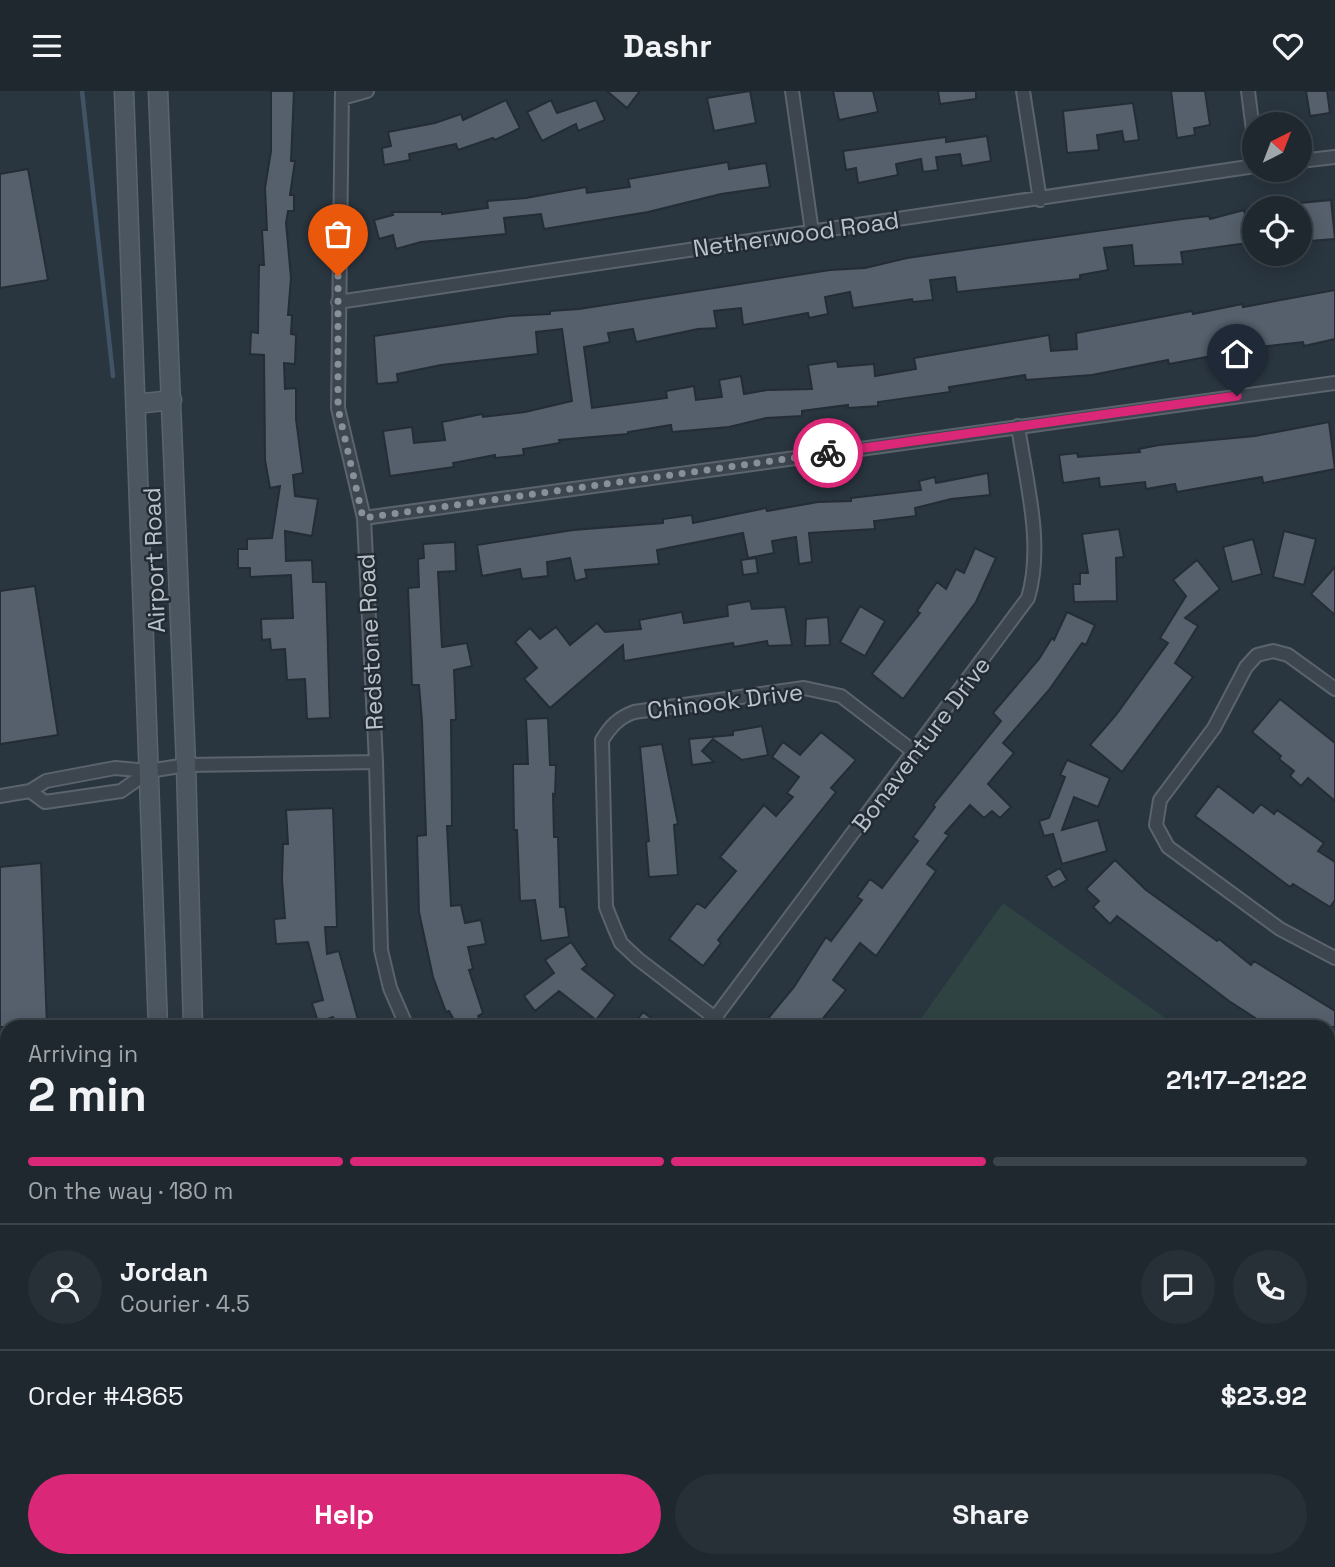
<!DOCTYPE html>
<meta charset="utf-8">
<style>
:root{--surface:#1f282f;--page:#273037;--text:#f1f3f6;--muted:#a1a6aa;--line:#3c444b;--accent:#db2777}
body{margin:0;font-family:"Space Grotesk",sans-serif;background:var(--page);color:var(--text);height:100vh;display:flex;flex-direction:column;font-size:26px;white-space:nowrap}
*{box-sizing:border-box;margin:0}
p{font-size:23px;color:var(--muted)}
.icon{flex:none;width:38px;height:38px;fill:none;stroke:currentColor;stroke-width:2;stroke-linecap:round;stroke-linejoin:round}
.map{position:relative;flex:1;overflow:hidden}
.panel{position:absolute;left:0px;top:929px;width:1335px;height:548px;display:flex;flex-direction:column;background:var(--surface);border-radius:21px 21px 0 0;box-shadow:0 4px 18px #0003,0 0 0 2px var(--line)}
.panel>*{flex:none}
.needle{width:46px;rotate:42deg}
.tools{position:absolute;left:1242px;top:21px;display:grid;gap:14px}
.tools a{display:grid;place-items:center;width:70px;height:70px;border-radius:50%;background:var(--surface);box-shadow:0 4px 18px #0003,0 0 0 2px var(--line);font-size:35px}
.pin{position:absolute;display:grid;place-items:center;width:60px;height:60px;color:#fff;margin:-72px -30px;border-radius:50% 50% 50% 0;rotate:-45deg;box-shadow:0 0 7px #0007}
.pin .icon{rotate:45deg}
.courier{position:absolute;display:grid;place-items:center;width:70px;height:70px;margin:-35px;border:5px solid #db2777;border-radius:50%;background:#fff;color:#222;box-shadow:0 2px 9px #0007}
.overview em{font-style:normal;font-weight:700}
.overview div{display:flex;flex-direction:column-reverse}
.overview{display:flex;align-items:center;justify-content:space-between;height:119px;padding:0 28px}
h1{font-size:46px;font-weight:700;line-height:52px}
.bar{display:grid;grid-template-columns:repeat(4,1fr);gap:10px 7px;align-content:center;height:84px;padding:0 28px}
.bar i{height:9px;border-radius:5px;background:var(--line)}
.bar .selected{background:var(--accent)}
.bar p{grid-column:span 4}
.line{display:flex;align-items:center;gap:18px;padding:0 28px;border-top:2px solid var(--line)}
.line div{flex:1}
.round{display:grid;place-items:center;flex:none;width:74px;height:74px;border-radius:37px;background:var(--page)}
.button{display:flex;gap:14px;margin-top:auto;padding:14px 28px}
.button a{flex:1;height:80px;border-radius:42px;background:var(--accent);color:#fff;font-size:28px;font-weight:700;line-height:80px;text-align:center}
.button a+a{background:var(--page);color:var(--text)}
header{display:flex;justify-content:space-between;align-items:center;height:91px;padding:0 28px;background:var(--surface);font-size:32px;font-weight:700}
.map>svg:first-child{display:block}
.green{fill:#2e4342}
.lines{fill:none;stroke-linecap:round;stroke-linejoin:round}
.stream{stroke:#415466;stroke-width:4.5}
.building{fill:#55606c;stroke:#242d36;stroke-width:2}
.street-casing{stroke:#5b646c;stroke-width:16}
.secondary-casing{stroke:#5b646c;stroke-width:21}
.street{stroke:#3d464f;stroke-width:12}
.secondary{stroke:#4c5661;stroke-width:18}
.done{stroke:#879099;stroke-width:7;stroke-dasharray:0 12.6}
.route{stroke:#db2777;stroke-width:9}
.labels{text-anchor:middle;dominant-baseline:central;stroke-width:5;stroke-linejoin:round;paint-order:stroke}
.street-label{font-size:24px;fill:#bac1c9;stroke:#222b34}
</style>
<header><svg class="icon" aria-label="menu" viewBox="0 0 24 24"><path d="M4 6h16M4 12h16M4 18h16"/></svg>Dashr<svg class="icon" aria-label="heart" viewBox="0 0 24 24"><path d="M12 20l-8-8c-3-5 5-10 8-4 3-6 11-1 8 4z"/></svg></header>
<div class="map">
<svg width="1335" height="1476" viewBox="0 0 1335 1476">
<rect width="100%" height="100%" fill="#29353f"/>
<path class="green" d="M1003,812L1178,936H915Z
M1328,996L1335,997V1476H1264L1263,1470H1328Z"/>
<g class="lines">
<path class="stream" d="M82,0L113,285"/>
</g>
<path class="building" d="M271,0H294L291,70H295L290,104H294V120H288L286,132L291,187L288,224H292L291,243L296,244L295,273L284,272L285,298L296,297V328L303,382L293,384L295,405L318,408L312,445L285,440L286,470L312,469L313,491H326L330,627L307,628L305,588L287,589L285,558L271,559L270,548L262,549L261,528L293,527L291,484L250,486V477H238V458H247V448L272,447L280,395L270,397L265,369L264,264L250,263L251,241L258,242L259,174H264L262,139H267L265,97L271,60Z
M607,0H640L627,17Z
M750,0L756,32L714,40L707,7Z
M833,0H873L878,21L839,29Z
M938,0H976V8L940,13Z
M1171,0H1205L1210,34L1194,37L1195,44L1177,47Z
M1306,0H1327L1330,22L1310,25Z
M506,9L520,37L495,49L493,47L458,59L456,53L409,63L410,69L384,74L382,57L391,55L388,41L435,32L461,23L463,29Z
M551,9L557,22L596,9L605,29L578,40L576,33L542,50L527,21Z
M1133,12L1139,49L1124,51L1122,40L1097,44L1099,59L1067,62L1063,20Z
M987,45L991,70L962,75L960,63L936,66L938,79L923,81L921,68L896,73L898,84L858,92L856,77L846,79L843,60L946,46V51Z
M728,71L729,78L766,72L770,96L721,103L648,121L544,138L541,123L504,127L506,143L421,151L396,158L393,144L379,148L374,129L393,124L392,121H442V123L488,117L487,110L526,107L586,96L587,102L630,96L628,88Z
M28,78L48,189L0,197V83Z
M1331,109L1335,148L1309,150V144L1300,145V112Z
M1244,119L1247,133L1255,132V151L1181,161L1183,173L1134,175L1132,154L1104,157L1108,179L1080,184V188L957,201L955,186L930,189L933,209L913,211L912,208L853,217L850,201L825,206L828,223L809,227L808,222L743,234L741,217L714,220L717,237L698,238L636,251L633,238L608,242L610,251L584,256L592,317L667,307L666,300L694,295L696,309L722,306L719,289L741,285L744,303L767,299L812,298L808,274L837,270L838,276L874,273L875,285L916,278L914,267L1049,244L1051,260L1077,258L1076,242L1192,220L1193,223L1242,213L1243,216L1335,199V248L1304,255L1303,251L1260,256L1169,273L1168,269L1092,284L1026,289L1025,284L949,296L950,301L878,311V315L848,317V314L802,320V325L766,327L729,336L672,341L671,334L628,341V343L559,349L560,352L523,358L524,364L495,367V364L453,372L454,376L390,385L383,340L412,336L414,352L445,349L442,331L482,323L483,326L525,321L572,310L562,238L536,241L538,263L441,274L397,283L398,291L377,293L374,245L509,225L550,223V220L579,218L830,179L865,177L907,167L1182,128L1209,125L1210,128Z
M1329,331L1335,378L1263,392L1262,386L1177,401L1175,393L1146,398L1145,391L1100,396L1099,387L1063,392L1059,364L1077,362L1078,366L1140,361L1139,358L1159,354L1255,345Z
M988,382L990,404L951,408L915,417L916,425L874,430L875,438L809,442L812,471L799,473L796,446L772,450L774,462L748,467L743,442L657,459L659,473L585,479L587,487L575,490L570,467L547,471L548,485L522,488L520,478L482,485L477,454L573,439L663,432V428L692,424L693,432L766,417L767,420L818,411L851,410V407L921,399L919,390L935,386L936,392Z
M1119,438L1124,466L1116,467L1117,510L1074,511L1073,493H1080V482H1088L1082,443Z
M1284,440L1316,448L1304,494L1273,486Z
M1253,448L1262,483L1232,491L1223,456Z
M455,451L456,480L438,481L442,556L467,552L472,575L454,579L456,629H451L452,735H447L451,815L461,814L465,832L481,829L486,853L468,856L473,878L469,879L483,922L478,925L485,936H458L449,920L446,921L433,886L419,821L417,745L426,744L422,630L419,594H412L408,497L419,496L418,468L424,467L423,453Z
M975,457L996,467L976,511L903,608L872,583L920,522L917,520L937,491L946,498L956,478L964,482Z
M756,467L758,482L743,484L741,469Z
M1197,469L1220,498L1185,527L1198,535L1175,572L1193,586L1122,681L1090,654L1116,624L1168,552L1160,547L1186,505L1173,489Z
M1335,476V524L1311,503Z
M35,495L58,644L0,653V500Z
M750,510L752,518L785,516L792,554L768,555L767,550L734,556L733,552L624,570L623,554L550,617L524,588L537,577L515,551L530,537L540,548L556,536L570,554L597,532L605,541L641,538L639,529L682,521L684,532L728,525L727,514Z
M860,515L885,530L865,565L840,551Z
M1067,521L1095,534L1086,554L1082,552L1049,599L1003,652L1014,662L988,693L1011,716L1000,727L992,720L984,727L970,714L945,742L949,744L927,773L936,780L876,865L860,852L833,889L846,899L816,936H761L794,896L826,846L831,850L862,809L857,806L870,788L882,797L918,750L913,746L935,716L933,714L1001,630L993,622L1039,568L1052,547L1054,549Z
M828,526L830,554L805,555L806,528Z
M1280,608L1335,652V710L1308,687L1301,695L1290,685L1294,680L1279,668L1281,665L1252,641Z
M548,627L550,674H556L555,704L553,703L554,746H558L560,816H565L569,846L541,850L535,809L520,810L517,739H514L513,673H528L526,628Z
M762,635L768,664L742,669L713,648L702,660L714,671L692,674L689,648L733,644V640Z
M821,641L856,669L831,697L836,701L718,849L721,852L703,875L669,848L697,812L705,817L736,780L720,766L764,714L776,725L793,706L787,702L799,686L772,666L783,651L800,664Z
M662,653L678,733L674,734L678,784L649,786L646,751L649,750L640,656Z
M1067,669L1110,687L1098,716L1074,706L1062,739L1098,729L1107,760L1062,773L1053,743L1044,745L1039,730L1049,727L1065,686L1060,684Z
M1218,695L1253,722L1261,713L1274,723L1277,719L1324,752L1318,760L1335,771V809L1330,816L1293,793L1290,796L1195,725Z
M333,717L337,836H325L327,863L339,860L360,936H337L333,926L318,931L312,912L323,909L308,851L276,853L274,828L285,827L282,789L283,753H288L286,719Z
M1115,769L1146,799L1217,850L1219,848L1251,874L1254,870L1335,920V936H1269L1229,910L1117,825L1110,833L1093,816L1099,810L1086,798Z
M41,772L47,936H0V776Z
M1060,777L1067,789L1053,797L1046,785Z
M571,851L587,874L582,878L615,904L596,929L559,900L535,920L524,905L554,882L545,869Z
M643,921L663,936H632Z"/>
<g class="lines">
<g class="street-casing">
<path id="street" d="M342,0L338,317L364,427L376,671L381,859L390,897L407,936
M792,0L812,141
M1023,0L1040,109
M1248,0L1255,55
M342,7L367,0
M1300,70L1335,66
M338,211L1255,75
M364,427L1335,292
M1335,598L1288,564L1273,560L1257,564L1246,576L1214,637L1160,709L1156,734L1168,756L1280,838L1335,867
M30,700L45,711L121,700L149,680
M0,705L30,700L46,690L115,677L149,680L186,674L376,671
M715,927L638,868L621,852L614,836L606,816L602,649C611,635 618,627 634,621L804,597L841,605L914,661
M708,936L1028,507C1044,453 1026,391 1018,335
M1056,1470L1064,1476
M850,1476L854,1470"/>
</g>
<g class="secondary-casing">
<path id="secondary" d="M124,0L158,936
M158,0L186,674L193,936
M136,313L172,309
M170,1470V1476
M211,1470V1476"/>
</g>
<use href="#street" class="street"/>
<use href="#secondary" class="secondary"/>
</g>
<g class="lines">
<path class="done" d="M338,185V317L363,427L828,362"/>
<path class="route" d="M828,362L1237,305"/>
</g>
<g class="labels">
<g class="street-label">
<text transform="translate(796 143) rotate(-8)">Netherwood Road</text>
<text transform="translate(154 469) rotate(-92)">Airport Road</text>
<text transform="translate(370 551) rotate(-93)">Redstone Road</text>
<text transform="translate(725 610) rotate(-7)">Chinook Drive</text>
<text transform="translate(921 653) rotate(-53)">Bonaventure Drive</text>
</g>
</g>
</svg>
<div class="tools">
<a><svg class="needle" viewBox="-14 -14 28 28"><path d="M0-13l5 13h-10z" fill="#e53935"/><path d="M0 13l5-13h-10z" fill="#a1a6aa"/></svg></a>
<a><svg class="icon" aria-label="locate" viewBox="0 0 24 24"><circle cx="12" cy="12" r="6"/><path d="M12 2v4M12 18v4M2 12h4M18 12h4"/></svg></a>
</div>
<div class="pin" style="left:338px;top:185px;background:#ea580c"><svg class="icon" aria-label="bag" viewBox="0 0 24 24"><path d="M5 8h14l-1 12H6zM9 8a3 3 0 0 1 6 0"/></svg></div>
<div class="pin" style="left:1237px;top:305px;background:#1f2937"><svg class="icon" aria-label="home" viewBox="0 0 24 24"><path d="M3 11l9-7 9 7M6 9v11h12V9"/></svg></div>
<div class="courier" style="left:828px;top:362px"><svg class="icon" aria-label="bike" viewBox="0 0 24 24"><circle cx="6" cy="16" r="4"/><circle cx="18" cy="16" r="4"/><path d="M6 16l4-8h5l3 8M10 8l3 8H6M13 5h3"/></svg></div>
<section class="panel">
<div class="overview"><div><h1>2 min</h1><p>Arriving in</p></div><em>21:17–21:22</em></div>
<div class="bar"><i class="selected"></i><i class="selected"></i><i class="selected"></i><i></i><p>On the way · 180 m</p></div>
<div class="line" style="height:126px"><a class="round"><svg class="icon" aria-label="person" viewBox="0 0 24 24"><circle cx="12" cy="8" r="4"/><path d="M4 21q1-7 8-7t8 7"/></svg></a><div><b>Jordan</b><p>Courier · 4.5</p></div><a class="round"><svg class="icon" aria-label="chat" viewBox="0 0 24 24"><path d="M4 5h16v11H9l-5 4z"/></svg></a><a class="round"><svg class="icon" aria-label="phone" viewBox="0 0 24 24"><path d="M5 4h4l2 5-3 2q2 4 5 5l2-3 5 2v4C11 20 4 13 5 4z"/></svg></a></div>
<div class="line" style="height:91px"><div>Order #4865</div><b>$23.92</b></div>
<div class="button"><a>Help</a><a>Share</a></div>
</section>
</div>
